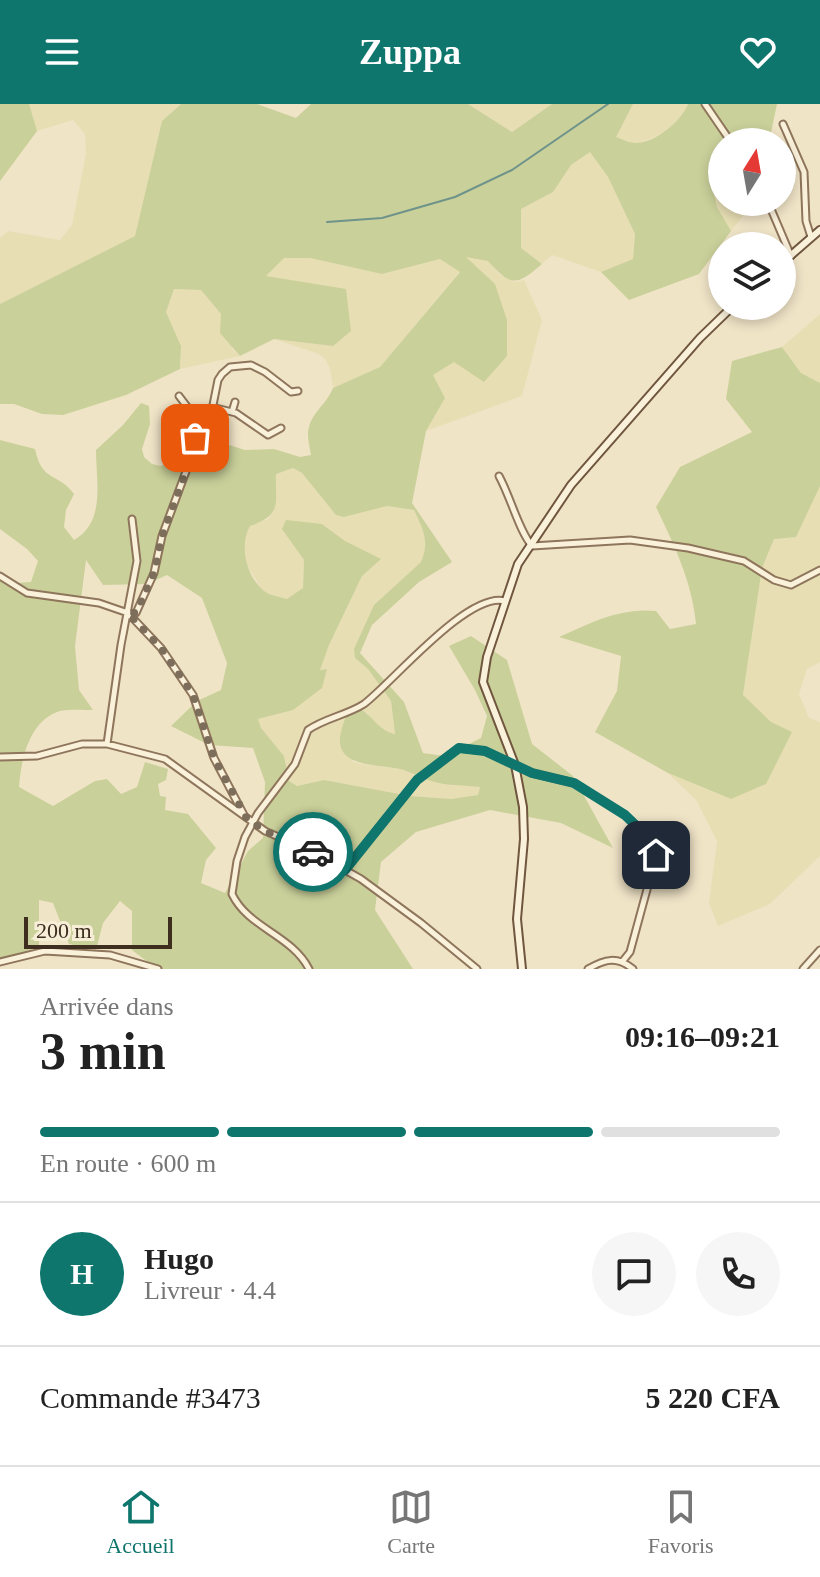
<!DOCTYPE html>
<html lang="fr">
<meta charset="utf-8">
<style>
:root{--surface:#fff;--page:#f6f6f6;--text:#222;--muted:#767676;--line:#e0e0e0;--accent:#0f766e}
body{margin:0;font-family:Georgia,serif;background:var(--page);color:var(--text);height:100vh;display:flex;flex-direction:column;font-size:30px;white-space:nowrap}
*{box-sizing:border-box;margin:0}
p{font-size:26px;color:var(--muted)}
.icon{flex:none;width:44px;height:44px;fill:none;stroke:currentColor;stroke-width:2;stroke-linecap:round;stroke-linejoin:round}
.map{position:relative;height:865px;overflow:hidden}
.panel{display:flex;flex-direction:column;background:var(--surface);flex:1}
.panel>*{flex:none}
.needle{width:52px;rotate:11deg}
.fabs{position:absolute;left:708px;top:24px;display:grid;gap:16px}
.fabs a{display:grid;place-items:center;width:88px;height:88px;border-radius:50%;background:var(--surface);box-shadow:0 4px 12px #0003;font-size:40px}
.scale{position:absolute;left:24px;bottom:20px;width:148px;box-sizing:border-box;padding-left:8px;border:4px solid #3d2e20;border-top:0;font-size:22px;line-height:28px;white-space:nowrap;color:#3d2e20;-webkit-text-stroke:6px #f7eed7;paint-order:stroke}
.pin{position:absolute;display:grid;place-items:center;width:68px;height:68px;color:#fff;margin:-34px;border-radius:16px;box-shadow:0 4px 12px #0006}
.courier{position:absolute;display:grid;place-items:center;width:80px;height:80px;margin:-40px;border:6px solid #0f766e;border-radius:50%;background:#fff;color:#222;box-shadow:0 2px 10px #0007}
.headline em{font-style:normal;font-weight:700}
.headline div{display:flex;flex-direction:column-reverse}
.headline{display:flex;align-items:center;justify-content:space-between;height:136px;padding:0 40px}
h1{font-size:52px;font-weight:700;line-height:60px}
.bar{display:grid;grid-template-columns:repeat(4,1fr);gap:12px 8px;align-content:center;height:96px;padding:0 40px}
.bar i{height:10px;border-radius:6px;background:var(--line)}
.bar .on{background:var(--accent)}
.bar p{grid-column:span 4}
.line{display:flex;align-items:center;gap:20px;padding:0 40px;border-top:2px solid var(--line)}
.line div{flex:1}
.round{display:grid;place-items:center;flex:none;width:84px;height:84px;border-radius:42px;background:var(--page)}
header{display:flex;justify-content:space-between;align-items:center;height:104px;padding:0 40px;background:var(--accent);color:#fff;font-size:36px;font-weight:700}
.tab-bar{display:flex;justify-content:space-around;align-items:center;height:112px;border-top:2px solid var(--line);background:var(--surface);font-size:22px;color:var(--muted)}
.tab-bar a{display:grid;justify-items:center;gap:4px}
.tab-bar .on{color:var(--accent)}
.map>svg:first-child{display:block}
.farmland{fill:#e7deb4}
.green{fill:#cad09a;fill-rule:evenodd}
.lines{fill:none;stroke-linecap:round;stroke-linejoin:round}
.stream{stroke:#6e938a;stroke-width:2}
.street-casing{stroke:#8e755b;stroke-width:9}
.secondary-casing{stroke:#70563e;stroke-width:10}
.street{stroke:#faf1db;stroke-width:5}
.secondary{stroke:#faf1db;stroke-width:6}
.done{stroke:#7c6e5a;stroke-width:8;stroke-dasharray:0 14.4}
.route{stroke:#0f766e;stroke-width:10}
</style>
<header><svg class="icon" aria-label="menu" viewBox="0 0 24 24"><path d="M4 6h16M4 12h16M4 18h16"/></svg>Zuppa<svg class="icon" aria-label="heart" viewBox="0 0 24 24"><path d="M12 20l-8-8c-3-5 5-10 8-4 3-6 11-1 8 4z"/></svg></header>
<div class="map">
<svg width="820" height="865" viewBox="0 0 820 865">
<rect width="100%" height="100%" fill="#f0e4c7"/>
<path class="farmland" d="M0,0H181L162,17L135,132L0,200V134L8,127L60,136L72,121L86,50L85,30L73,16L37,27L0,77Z
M468,0H552L512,28Z
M633,0H688L685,9L666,28L637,40L615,34Z
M590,48L608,73L635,130L633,155L601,168L552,151L542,160L521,144V105L553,88L571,61Z
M708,63L722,70V98H754L731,127L717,103Z
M465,152L488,157L500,171L515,178L524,176L542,216L522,292L426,327L445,294L433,271L453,258Z
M284,153L310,154L382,170L440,155L460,167L380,263L333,284L330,265L326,256L319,250L274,235L333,242L265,172Z
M174,185L201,186L221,210L233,246L240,252L180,265L181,242L166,208Z
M820,210V279L801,269L782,243Z
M293,364L302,369L336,411L344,413L387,402L414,406L426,431L425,449L421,458L374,501L355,554L368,565L391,597L395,631L386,628L371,616L367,608L352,657L361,660L401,665L436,678L480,683L478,691L451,695L410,692L324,676L297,682L289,677L284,652L261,624L258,615L293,606L326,565L319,567L329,541L362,472L345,437L322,420L283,425L304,456L303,484L296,491L287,495L269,490L261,484L245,458L242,447L245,429L250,421L268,415L274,407L276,369Z
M820,382V558L807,565L799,590L809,614L820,618V752L770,800L718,822L709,799L717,737L696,696L668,669L730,695L766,680L791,629L771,618L743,592L762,464L774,435Z"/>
<path class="green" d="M0,0H29L37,27L0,77Z
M181,0H257L296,14L311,0H468L512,28L552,0H633L616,33C621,35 630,39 635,39C654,40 682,17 688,0H777L769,38H722V70L708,64L717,103L731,127L699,170L629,196L601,168L633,155L635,130L608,73L590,48L571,61L553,88L521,105V144L542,160C517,182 511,183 488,157L466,153L495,180L507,216V252L484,278L454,258L433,271L445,294L426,327L412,399L452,458L419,478L372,521L360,549L404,598L423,649L445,652L481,634L487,612L475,586L449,542L471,532L507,556L532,640L573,672L613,744L561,719L490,706L416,728L381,758L375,806L413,865H146L149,859L132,846V807L120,797L103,819L96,846L69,840L53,799L39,796V843L0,857V470L18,479L31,478L38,457L27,445L0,425V336L35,345C42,379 58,368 74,390L66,406L64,423L74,436C106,418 96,377 96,346L123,321L141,299L149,302L150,320L142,345L144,353L152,360L161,362L173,356L186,332L194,330L245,346L274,345L300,353L311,351C310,345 308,337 308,331C308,310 326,302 333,284L380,263L460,168L440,155L382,170L310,154H284L266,172L346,185L351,227L333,242L274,235L240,252L220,229L221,210L201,186L174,185L166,208L181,242L180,265L126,291L63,311L42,310L14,300H0V200L135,132L162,17ZM293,364L302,369L336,411L344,413L387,402L414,406C423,425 430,438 421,458L374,501L354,545L355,554L368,565L391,597L395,630C378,627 372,610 358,604C346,608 344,616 341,628C332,664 378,660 400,665C412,668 423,675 435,678C449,682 465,681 480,683L478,691L451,695L410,692L324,676L297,682L289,677L284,652L261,624L258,615L293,606L322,584L327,565L320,566L329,541L362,472L381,455L345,437L322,420L286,416L282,425L304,456L303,484L287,495C281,493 274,492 269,490C247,478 238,442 250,422C283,410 275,401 276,370ZM86,456L103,481L147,480L167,471L202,494L227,559L221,586L197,597L171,622L209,641L253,644L265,678L263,734L248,747L225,789L201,779L206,756L216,744L188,710L165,706L166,693L160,692L158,680L166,676L168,665L145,658L137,683L121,690L107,675L95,677L53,702L19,683C21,656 29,616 60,607C70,605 83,606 93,606L79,586L75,542Z
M782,243L801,269L820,279V382L796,433L774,435L762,464L743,591L771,618L792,628L766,680L731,695L668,669L595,628L617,587L621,552L559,533C590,519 621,503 656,507L670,525L696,520C692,477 674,441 656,403L680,363L752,328L726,295L732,257Z"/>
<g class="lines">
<path class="stream" d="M327,118L382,114L455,93L512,66L608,0"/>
<g class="street-casing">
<path id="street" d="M705,0L731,38
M783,20L804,68L806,117L811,133
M768,98L791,152
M179,292L201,321
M213,306L216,304L236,309L268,331L281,324
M232,308L235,298
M499,372C511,394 519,427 532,442L630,436L688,444L744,457L774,476L791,481L820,466
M0,472L27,489L99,499L128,509L161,544L193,591L214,654L244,711
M129,510L136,509L154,469L162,432L191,354L195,334L213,301L218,276L222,270L230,263L251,261L265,268L291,288L298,287
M107,640L121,541L137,457L132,415
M0,653L37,652L82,640H107L165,655L265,727L315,749L361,775L421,819L477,865
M345,766L417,676L459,644L485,647L532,669L574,679L625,711L655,740V756L630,848L622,858
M0,858L45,847L110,851L158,865
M309,865C292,831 248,824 232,790L237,757L245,733L258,709L295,660L308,626C325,614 347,611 364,600C393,578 468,487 505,497
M588,865C605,855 617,852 633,865
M803,865L820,846"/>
</g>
<g class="secondary-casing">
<path id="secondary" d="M782,159L820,126
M522,865L517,815L524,735L523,703L515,661L483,578L487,553L518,460L571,381L700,234L733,202"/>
</g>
<use href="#street" class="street"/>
<use href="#secondary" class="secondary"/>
</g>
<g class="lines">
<path class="done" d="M195,334L191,354L162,432L154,469L136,509H128L161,544L193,591L214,654L247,715L265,727L313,748"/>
<path class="route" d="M313,748L345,766L417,676L459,644L485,647L532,669L574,679L625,711L655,740L656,751"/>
</g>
</svg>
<div class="fabs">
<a><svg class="needle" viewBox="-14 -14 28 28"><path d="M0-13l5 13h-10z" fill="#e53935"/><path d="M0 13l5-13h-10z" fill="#767676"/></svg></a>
<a><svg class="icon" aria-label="layers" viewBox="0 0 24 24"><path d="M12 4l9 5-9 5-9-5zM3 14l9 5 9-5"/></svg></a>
</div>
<div class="scale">200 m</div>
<div class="pin" style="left:195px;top:334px;background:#ea580c"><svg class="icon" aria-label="bag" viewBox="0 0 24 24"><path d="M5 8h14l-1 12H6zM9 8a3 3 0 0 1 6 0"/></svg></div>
<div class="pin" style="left:656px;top:751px;background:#1f2937"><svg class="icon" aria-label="home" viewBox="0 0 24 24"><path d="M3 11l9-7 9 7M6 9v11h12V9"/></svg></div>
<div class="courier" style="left:313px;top:748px"><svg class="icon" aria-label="car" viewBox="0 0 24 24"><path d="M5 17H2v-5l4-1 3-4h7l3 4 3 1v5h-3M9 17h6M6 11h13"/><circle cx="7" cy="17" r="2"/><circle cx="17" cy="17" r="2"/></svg></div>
</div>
<section class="panel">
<div class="headline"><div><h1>3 min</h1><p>Arrivée dans</p></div><em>09:16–09:21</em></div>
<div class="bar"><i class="on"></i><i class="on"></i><i class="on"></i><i></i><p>En route · 600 m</p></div>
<div class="line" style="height:144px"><b class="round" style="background:var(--accent);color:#fff">H</b><div><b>Hugo</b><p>Livreur · 4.4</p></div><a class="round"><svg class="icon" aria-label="chat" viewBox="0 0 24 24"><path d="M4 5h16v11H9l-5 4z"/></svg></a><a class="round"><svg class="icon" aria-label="phone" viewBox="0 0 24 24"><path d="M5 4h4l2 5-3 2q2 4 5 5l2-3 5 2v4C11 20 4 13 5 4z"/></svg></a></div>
<div class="line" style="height:104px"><div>Commande #3473</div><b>5 220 CFA</b></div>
</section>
<nav class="tab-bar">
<a class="on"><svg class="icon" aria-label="home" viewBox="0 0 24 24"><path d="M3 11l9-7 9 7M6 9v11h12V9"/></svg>Accueil</a>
<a><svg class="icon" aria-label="map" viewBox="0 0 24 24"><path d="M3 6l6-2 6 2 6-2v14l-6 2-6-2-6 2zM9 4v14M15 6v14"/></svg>Carte</a>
<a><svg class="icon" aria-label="saved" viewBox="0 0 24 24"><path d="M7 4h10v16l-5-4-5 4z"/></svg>Favoris</a>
</nav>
